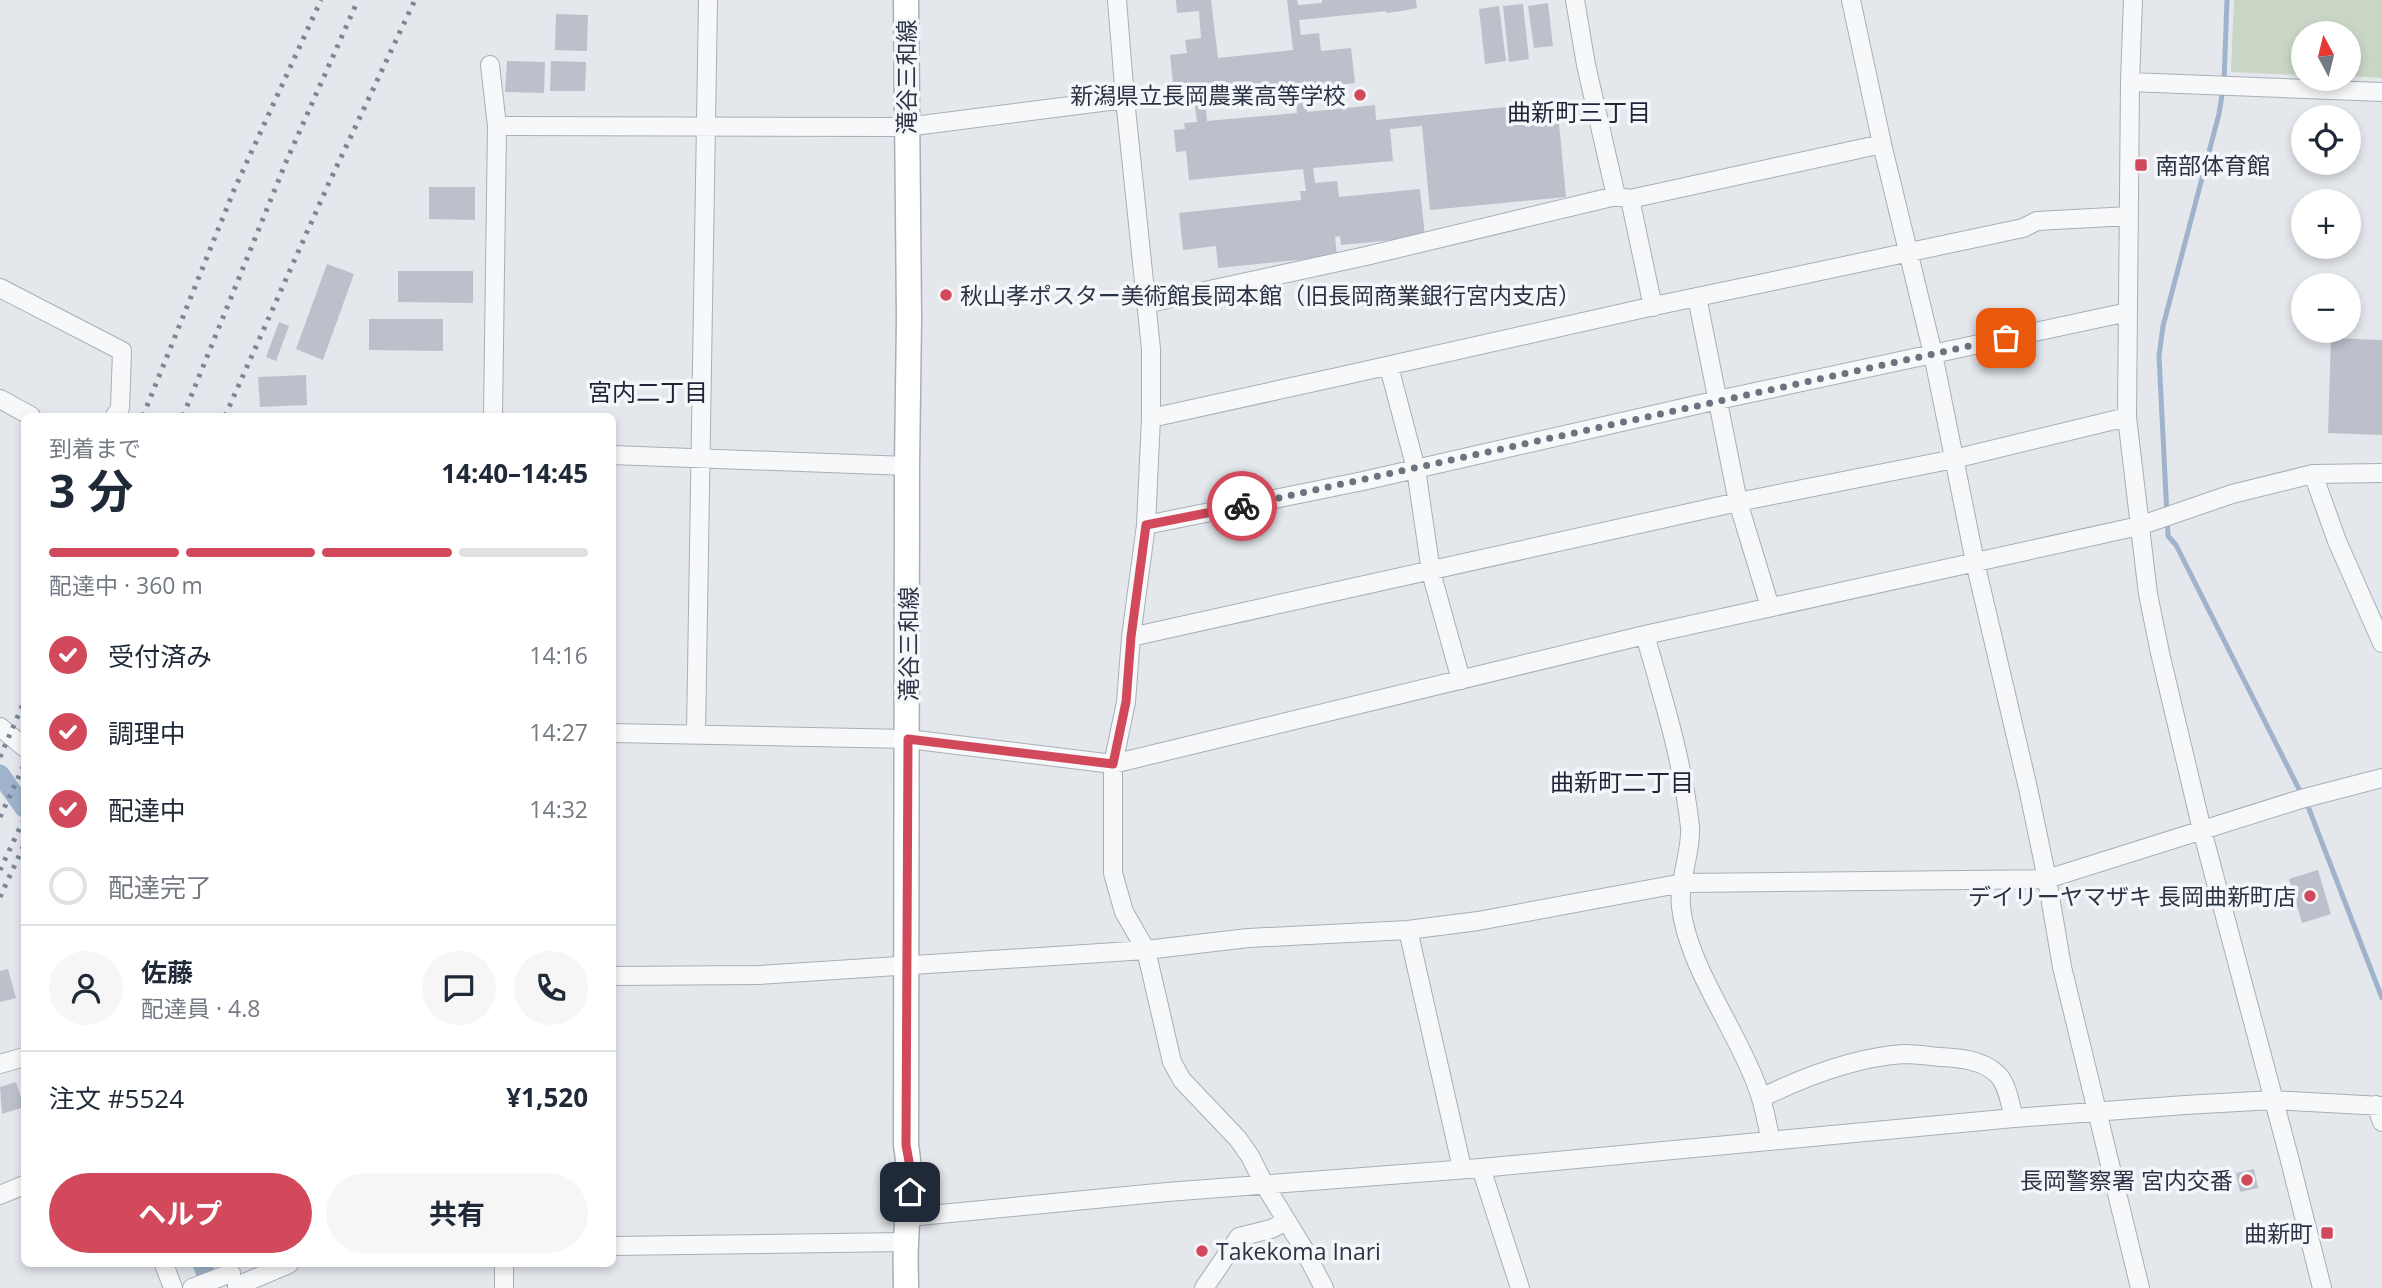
<!DOCTYPE html>
<html lang="ja">
<meta charset="utf-8">
<style>
:root{--surface:#fff;--page:#f6f6f7;--text:#1f2937;--muted:#747a83;--line:#e0e1e3;--accent:#d1495b}
body{margin:0;font-family:"Open Sans","Noto Sans JP",sans-serif;background:var(--page);color:var(--text);height:100vh;display:flex;flex-direction:column;font-size:26px;white-space:nowrap}
*{box-sizing:border-box;margin:0}
p{font-size:23px;color:var(--muted)}
.icon{flex:none;width:38px;height:38px;fill:none;stroke:currentColor;stroke-width:2;stroke-linecap:round;stroke-linejoin:round}
.map{position:relative;flex:1;overflow:hidden}
.side{position:absolute;left:21px;top:413px;width:595px;height:854px;display:flex;flex-direction:column;background:var(--surface);border-radius:10px;box-shadow:0 4px 10px #0003}
.side>*{flex:none}
.needle{width:46px;rotate:353deg}
.fabs{position:absolute;left:2291px;top:21px;display:grid;gap:14px}
.fabs a{display:grid;place-items:center;width:70px;height:70px;border-radius:50%;background:var(--surface);box-shadow:0 4px 10px #0003;font-size:35px}
.pin{position:absolute;display:grid;place-items:center;width:60px;height:60px;color:#fff;margin:-30px;border-radius:14px;box-shadow:0 4px 10px #0006}
.courier{position:absolute;display:grid;place-items:center;width:70px;height:70px;margin:-35px;border:5px solid #d1495b;border-radius:50%;background:#fff;color:#222;box-shadow:0 2px 9px #0007}
.head em{font-style:normal;font-weight:700}
.head div{display:flex;flex-direction:column-reverse}
.head{display:flex;align-items:center;justify-content:space-between;height:119px;padding:0 28px}
h1{font-size:46px;font-weight:700;line-height:52px}
.bar{display:grid;grid-template-columns:repeat(4,1fr);gap:10px 7px;align-content:center;height:84px;padding:0 28px}
.bar i{height:9px;border-radius:5px;background:var(--line)}
.bar .current{background:var(--accent)}
.bar p{grid-column:span 4}
.line{display:flex;align-items:center;gap:18px;padding:0 28px;border-top:2px solid var(--line)}
.line div{flex:1}
.round{display:grid;place-items:center;flex:none;width:74px;height:74px;border-radius:37px;background:var(--page)}
ol{padding:0 28px;list-style:none}
li{display:flex;align-items:center;gap:21px;height:77px}
li p{margin-inline-start:auto}
li .icon{padding:7px;border-radius:50%;background:var(--accent);color:#fff;stroke-width:4}
li:last-child{color:var(--muted)}
li i{width:38px;height:38px;border:4px solid var(--line);border-radius:50%}
.primary-button{display:flex;gap:14px;margin-top:auto;padding:14px 28px}
.primary-button a{flex:1;height:80px;border-radius:42px;background:var(--accent);color:#fff;font-size:28px;font-weight:700;line-height:80px;text-align:center}
.primary-button a+a{background:var(--page);color:var(--text)}
.map>svg:first-child{display:block}
.green{fill:#c9d6c5}
.lines{fill:none;stroke-linecap:round;stroke-linejoin:round}
.stream{stroke:#9fb4cc;stroke-width:5}
.canal{stroke:#9fb4cc;stroke-width:19}
.building{fill:#bbc0ca;fill-rule:evenodd}
.street-casing{stroke:#a9aeb7;stroke-width:20}
.secondary-casing{stroke:#a9aeb7;stroke-width:27}
.street{stroke:#f7f8fa;stroke-width:18}
.secondary{stroke:#fff;stroke-width:24}
.rail{stroke:#7d8696;stroke-width:5;stroke-dasharray:3.5 7;stroke-linecap:butt}
.done{stroke:#6c737f;stroke-width:7;stroke-dasharray:0 12.6}
.route{stroke:#d1495b;stroke-width:9}
.poi-dot{fill:#d1495b;stroke:#f4f6f9;stroke-width:2.5}
.labels{text-anchor:middle;dominant-baseline:central;stroke-width:7;stroke-linejoin:round;paint-order:stroke}
.street-label{font-size:23px;fill:#2b3445;stroke:#f4f6f9}
.poi-label{font-size:23px;fill:#2b3445;stroke:#f4f6f9;text-anchor:end}
.neighbourhood-label{font-size:24px;fill:#1d2536;stroke:#f4f6f9}
</style>
<div class="map">
<svg width="2382" height="1288" viewBox="0 0 2382 1288">
<rect width="100%" height="100%" fill="#e4e7ec"/>
<path class="green" d="M2234,0H2382V78L2349,76L2348,33H2303V75L2231,72Z"/>
<g class="lines">
<path class="stream" d="M2227,0L2224,82L2219,114L2163,326L2159,356L2168,536L2176,545L2309,809L2382,998"/>
<path class="canal" d="M0,774L24,808
M202,1264L211,1288"/>
</g>
<path class="building" d="M1176,0H1211L1218,58L1293,50L1287,0H1297L1298,5L1322,3V0H1416L1417,8L1402,11L1386,13V11L1299,20L1301,35L1319,33L1321,51L1351,48L1355,83L1305,89L1307,112L1375,105L1376,120L1557,102L1566,197L1430,210L1422,126L1390,129L1393,161L1313,168L1315,183L1337,181L1339,197L1420,189L1425,237L1341,245L1340,236L1335,237L1337,256L1218,268L1216,246L1183,250L1179,213L1301,200L1300,191H1306L1303,169L1189,180L1186,151L1176,152L1174,130L1185,129L1184,123L1197,122L1194,100H1191L1190,91L1174,93L1170,55L1187,53L1185,40L1201,38L1199,11L1177,13ZM1295,89L1297,113L1207,121L1205,99Z
M1548,3L1553,46L1534,48L1528,6Z
M1523,4L1529,59L1509,62L1503,6Z
M1499,6L1506,61L1485,64L1479,9Z
M556,14L588,15L587,51L555,50Z
M507,61L545,62L544,93L505,92Z
M551,61L586,62L585,91H550Z
M429,187H475V220L429,219Z
M327,264L354,274L323,360L296,349Z
M398,271H473V303L398,302Z
M369,319H443V351L369,350Z
M279,322L289,326L276,361L266,357Z
M2331,338L2382,340V435L2328,433Z
M306,375L307,405L260,407L258,377Z
M2318,870L2331,914L2302,923L2289,879Z
M8,969L16,998L0,1002V971Z
M16,1082L24,1107L2,1114L0,1087Z
M2254,1169L2258,1188L2240,1192L2236,1173Z"/>
<g class="lines">
<g class="street-casing">
<path id="street" d="M1117,0L1125,99L1151,349V418L1146,525L1131,637L1126,702L1113,764V873L1124,912L1146,950L1172,1062L1182,1080L1238,1139L1250,1156L1264,1184L1302,1246L1324,1288
M1575,0L1586,65L1616,196
M1851,0L1882,144L1933,354L1975,562L2028,788L2047,879L2062,967L2140,1288
M2133,0L2130,82L2127,417L2148,594L2160,653L2202,830L2289,1157L2322,1288
M490,65L497,126L493,416
M2130,82L2382,92
M497,126L906,127L1125,99
M1630,199L1653,307
M0,288L122,351L120,408L115,416
M1697,297L1738,502L1770,607
M1145,304L1366,256L1616,196L1630,199L1882,144
M1389,367L1416,469L1431,572L1461,680
M0,399L31,416
M1151,418C1319,382 1486,343 1654,306C1777,280 1900,255 2023,228L2037,221L2129,216
M612,455L907,466
M2313,474L2337,541L2382,643
M1146,525L1363,481L1718,400L2128,312
M1645,635C1663,698 1683,762 1690,827C1692,850 1678,882 1681,907C1688,968 1738,1031 1758,1089C1764,1105 1767,1124 1771,1141
M1131,637L1738,502L1954,459L2127,417
M0,727L24,747
M612,733L908,739L1113,764L1645,635L2139,526L2232,494L2313,474L2382,473
M696,733L708,0
M1408,930L1462,1168
M612,976L759,975L1146,950L1248,938L1408,930L1478,921L1683,883L2047,879L2301,799L2382,778
M0,1064L24,1057
M1761,1098C1804,1077 1855,1057 1904,1054C1916,1054 1929,1056 1941,1057C1959,1058 1983,1060 1997,1074C2008,1084 2010,1105 2014,1118
M2376,1105L2382,1122
M1481,1168L1520,1288
M0,1195L24,1185
M909,1217L1167,1192L1481,1168L2014,1118L2185,1105L2273,1100L2382,1106
M612,1246L906,1242
M164,1264L173,1288
M237,1286L289,1264
M192,1288L231,1273
M504,1288V1264
M1204,1288L1239,1237L1271,1229L1287,1221"/>
</g>
<g class="secondary-casing">
<path id="secondary" d="M906,1288C906,1273 905,1259 906,1244C907,1210 912,1179 906,1145L907,466L909,318L906,0"/>
</g>
<use href="#street" class="street"/>
<use href="#secondary" class="secondary"/>
<path class="rail" d="M143,416L234,190L321,0
M183,416L286,162L358,0
M225,416L328,185L415,0
M0,757L24,702
M0,817L24,765
M0,870L24,819
M0,897L24,845"/>
</g>
<g class="lines">
<path class="done" d="M1242,506L2006,338"/>
<path class="route" d="M910,1192V1167L906,1145L908,739L1113,764L1126,702L1131,637L1146,525L1242,506"/>
</g>
<g class="poi-dot">
<circle cx="1360" cy="95" r="7"/>
<rect x="2134" y="158" width="14" height="14" rx="3.5"/>
<circle cx="946" cy="295" r="7"/>
<circle cx="2310" cy="896" r="7"/>
<circle cx="2247" cy="1180" r="7"/>
<rect x="2320" y="1226" width="14" height="14" rx="3.5"/>
<circle cx="1202" cy="1251" r="7"/>
</g>
<g class="labels">
<g class="street-label">
<text transform="translate(906 77) rotate(-90)">滝谷三和線</text>
<text transform="translate(908 644) rotate(-90)">滝谷三和線</text>
</g>
<g class="poi-label">
<text x="1346" y="95">新潟県立長岡農業高等学校</text>
<text x="2155" y="165" text-anchor="start">南部体育館</text>
<text x="960" y="295" text-anchor="start">秋山孝ポスター美術館長岡本館（旧長岡商業銀行宮内支店）</text>
<text x="2296" y="896">デイリーヤマザキ 長岡曲新町店</text>
<text x="2233" y="1180">長岡警察署 宮内交番</text>
<text x="2313" y="1233">曲新町</text>
<text x="1216" y="1251" text-anchor="start">Takekoma Inari</text>
</g>
<g class="neighbourhood-label">
<text x="1579" y="111">曲新町三丁目</text>
<text x="648" y="391">宮内二丁目</text>
<text x="1622" y="781">曲新町二丁目</text>
</g>
</g>
</svg>
<div class="fabs">
<a><svg class="needle" viewBox="-14 -14 28 28"><path d="M0-13l5 13h-10z" fill="#e53935"/><path d="M0 13l5-13h-10z" fill="#747a83"/></svg></a>
<a><svg class="icon" aria-label="locate" viewBox="0 0 24 24"><circle cx="12" cy="12" r="6"/><path d="M12 2v4M12 18v4M2 12h4M18 12h4"/></svg></a>
<a>+</a>
<a>−</a>
</div>
<div class="pin" style="left:2006px;top:338px;background:#ea580c"><svg class="icon" aria-label="bag" viewBox="0 0 24 24"><path d="M5 8h14l-1 12H6zM9 8a3 3 0 0 1 6 0"/></svg></div>
<div class="pin" style="left:910px;top:1192px;background:#1f2937"><svg class="icon" aria-label="home" viewBox="0 0 24 24"><path d="M3 11l9-7 9 7M6 9v11h12V9"/></svg></div>
<div class="courier" style="left:1242px;top:506px"><svg class="icon" aria-label="bike" viewBox="0 0 24 24"><circle cx="6" cy="16" r="4"/><circle cx="18" cy="16" r="4"/><path d="M6 16l4-8h5l3 8M10 8l3 8H6M13 5h3"/></svg></div>
<section class="side">
<div class="head"><div><h1>3 分</h1><p>到着まで</p></div><em>14:40–14:45</em></div>
<div class="bar"><i class="current"></i><i class="current"></i><i class="current"></i><i></i><p>配達中 · 360 m</p></div>
<ol>
<li><svg class="icon" aria-label="check" viewBox="0 0 24 24"><path d="M5 12l5 5 9-10"/></svg>受付済み<p>14:16</p></li>
<li><svg class="icon" aria-label="check" viewBox="0 0 24 24"><path d="M5 12l5 5 9-10"/></svg>調理中<p>14:27</p></li>
<li><svg class="icon" aria-label="check" viewBox="0 0 24 24"><path d="M5 12l5 5 9-10"/></svg>配達中<p>14:32</p></li>
<li><i></i>配達完了</li>
</ol>
<div class="line" style="height:126px"><a class="round"><svg class="icon" aria-label="person" viewBox="0 0 24 24"><circle cx="12" cy="8" r="4"/><path d="M4 21q1-7 8-7t8 7"/></svg></a><div><b>佐藤</b><p>配達員 · 4.8</p></div><a class="round"><svg class="icon" aria-label="chat" viewBox="0 0 24 24"><path d="M4 5h16v11H9l-5 4z"/></svg></a><a class="round"><svg class="icon" aria-label="phone" viewBox="0 0 24 24"><path d="M5 4h4l2 5-3 2q2 4 5 5l2-3 5 2v4C11 20 4 13 5 4z"/></svg></a></div>
<div class="line" style="height:91px"><div>注文 #5524</div><b>¥1,520</b></div>
<div class="primary-button"><a>ヘルプ</a><a>共有</a></div>
</section>
</div>
